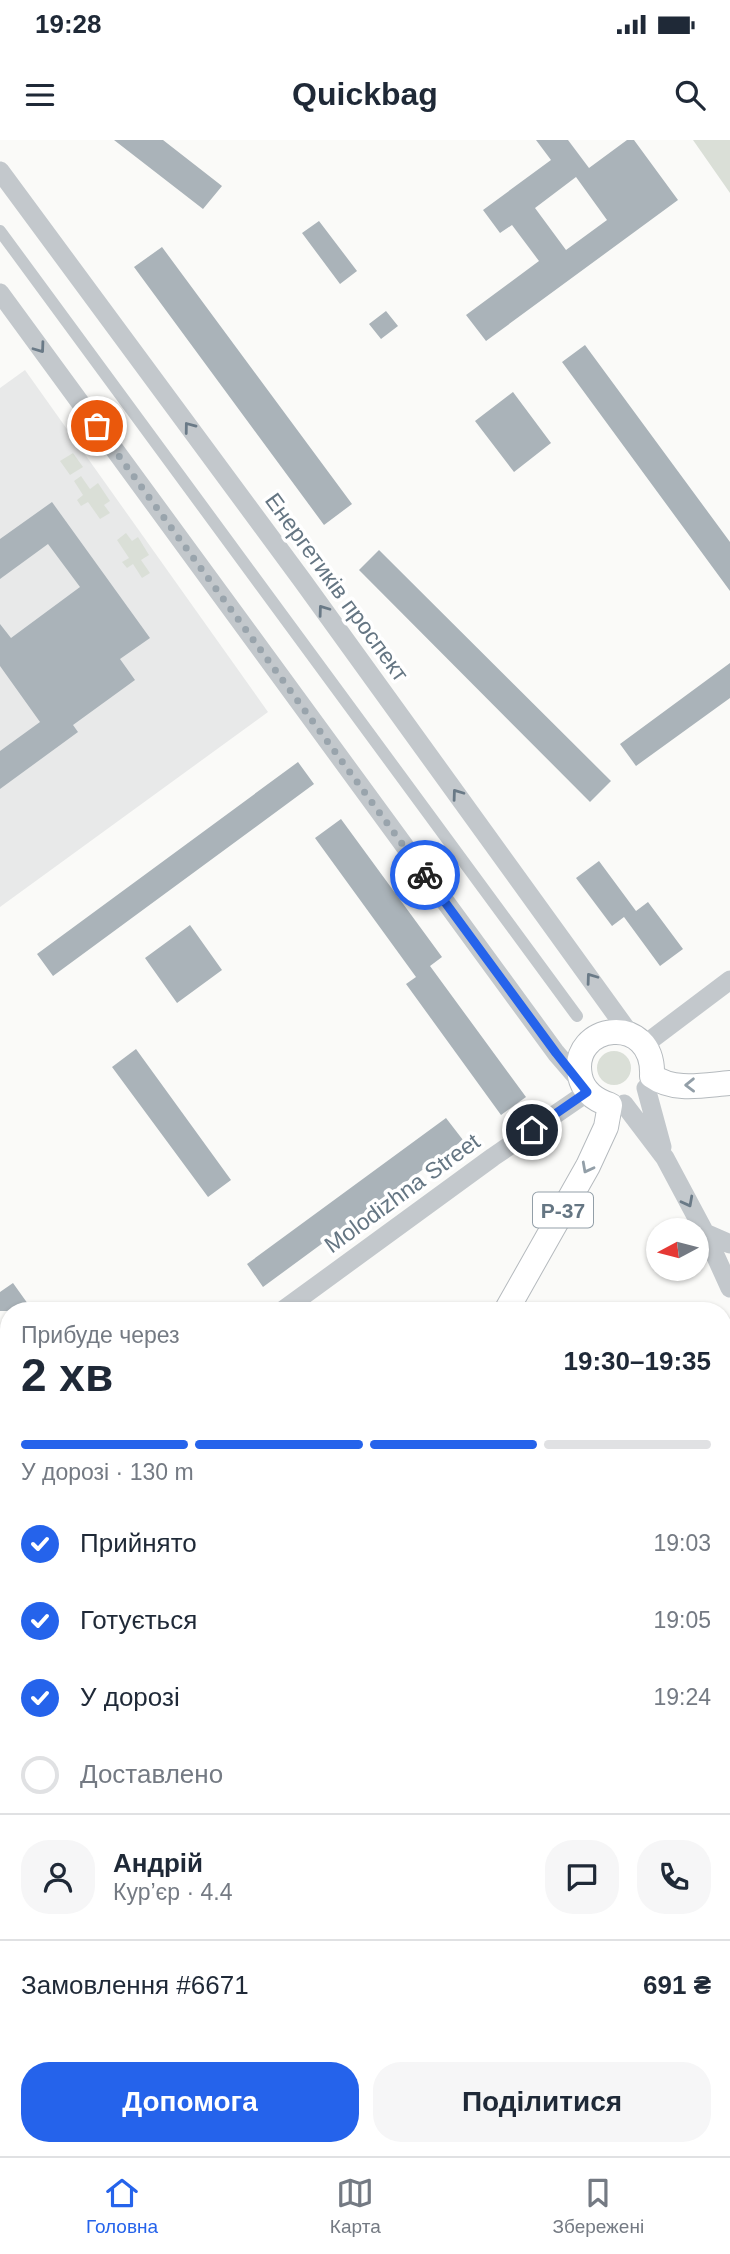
<!DOCTYPE html>
<html lang="uk">
<meta charset="utf-8">
<style>
:root{--surface:#fff;--page:#f6f6f7;--text:#1f2937;--muted:#747a83;--line:#e0e1e3;--accent:#2563eb}
body{margin:0;font-family:Arial,sans-serif;background:var(--page);color:var(--text);height:100vh;display:flex;flex-direction:column;font-size:26px;white-space:nowrap}
*{box-sizing:border-box;margin:0}
p{font-size:23px;color:var(--muted)}
.icon{flex:none;width:38px;height:38px;fill:none;stroke:currentColor;stroke-width:2;stroke-linecap:round;stroke-linejoin:round}
.map{position:relative;flex:1;overflow:hidden}
.drawer{position:absolute;left:0px;top:1162px;width:732px;height:854px;display:flex;flex-direction:column;background:var(--surface);border-radius:28px 28px 0 0;box-shadow:0 2px 5px #0004}
.drawer>*{flex:none}
.needle{width:46px;rotate:263deg}
.buttons{position:absolute;left:646px;top:1078px;display:grid;gap:14px}
.buttons a{display:grid;place-items:center;width:63px;height:63px;border-radius:50%;background:var(--surface);box-shadow:0 2px 5px #0004;font-size:35px}
.pin{position:absolute;display:grid;place-items:center;width:60px;height:60px;color:#fff;margin:-30px;border:4px solid #fff;border-radius:50%;box-shadow:0 2px 7px #0007}
.courier{position:absolute;display:grid;place-items:center;width:70px;height:70px;margin:-35px;border:5px solid #2563eb;border-radius:50%;background:#fff;color:#222;box-shadow:0 2px 9px #0007}
.overview em{font-style:normal;font-weight:800}
.overview div{display:flex;flex-direction:column-reverse}
.overview{display:flex;align-items:center;justify-content:space-between;height:119px;padding:0 21px}
h1{font-size:46px;font-weight:800;line-height:52px}
.bar{display:grid;grid-template-columns:repeat(4,1fr);gap:10px 7px;align-content:center;height:84px;padding:0 21px}
.bar i{height:9px;border-radius:5px;background:var(--line)}
.bar .active{background:var(--accent)}
.bar p{grid-column:span 4}
.line{display:flex;align-items:center;gap:18px;padding:0 21px;border-top:2px solid var(--line)}
.line div{flex:1}
.round{display:grid;place-items:center;flex:none;width:74px;height:74px;border-radius:28px;background:var(--page)}
ol{padding:0 21px;list-style:none}
li{display:flex;align-items:center;gap:21px;height:77px}
li p{margin-inline-start:auto}
li .icon{padding:7px;border-radius:50%;background:var(--accent);color:#fff;stroke-width:4}
li:last-child{color:var(--muted)}
li i{width:38px;height:38px;border:4px solid var(--line);border-radius:50%}
.cta{display:flex;gap:14px;margin-top:auto;padding:14px 21px}
.cta a{flex:1;height:80px;border-radius:28px;background:var(--accent);color:#fff;font-size:28px;font-weight:800;line-height:80px;text-align:center}
.cta a+a{background:var(--page);color:var(--text)}
.status{display:flex;justify-content:space-between;align-items:center;height:49px;padding:0 35px;background:var(--surface);direction:ltr}
.status svg{height:19px;fill:currentColor}
header{display:flex;justify-content:space-between;align-items:center;height:91px;padding:0 21px;background:var(--surface);font-size:32px;font-weight:800}
.tab-bar{display:flex;justify-content:space-around;align-items:center;height:98px;border-top:2px solid var(--line);background:var(--surface);font-size:19px;color:var(--muted)}
.tab-bar a{display:grid;justify-items:center;gap:4px}
.tab-bar .active{color:var(--accent)}
.map>svg:first-child{display:block}
.built{fill:#e8e9e9}
.green{fill:#dadfd7}
.building{fill:#aab3b9;fill-rule:evenodd}
.lines{fill:none;stroke-linecap:round;stroke-linejoin:round}
.primary-casing{stroke:#b5babe;stroke-width:26}
.pedestrian{stroke:#c3c8cc;stroke-width:12}
.tertiary{stroke:#c3c8cc;stroke-width:19}
.primary{stroke:#fff;stroke-width:24}
.oneway{stroke:#6a7a87}
.oneway2{stroke:#939fa8}
.done{stroke:#99a4ac;stroke-width:7;stroke-dasharray:0 12.6}
.route{stroke:#2563eb;stroke-width:9}
.labels{text-anchor:middle;dominant-baseline:central;stroke-width:7;stroke-linejoin:round;paint-order:stroke}
.shield{fill:#fff;stroke:#939fa8;stroke-width:2}
.shield-label{font-size:21px;font-weight:bold;fill:#657683}
.street-label{font-size:23px;fill:#657683;stroke:#fff}
</style>
<div class="status"><b>19:28</b><svg viewBox="0 0 49 12"><path d="M0 12V9h3v3zM5 12V6h3v6zM10 12V3h3v9zM15 12V0h3v12zM26 1h20v11H26zM47 4h2v5h-2z"/></svg></div>
<header><svg class="icon" aria-label="menu" viewBox="0 0 24 24"><path d="M4 6h16M4 12h16M4 18h16"/></svg>Quickbag<svg class="icon" aria-label="search" viewBox="0 0 24 24"><circle cx="10" cy="10" r="6"/><path d="M15 15l6 6"/></svg></header>
<div class="map">
<svg width="730" height="2016" viewBox="0 0 730 2016">
<rect width="100%" height="100%" fill="#fafaf8"/>
<path class="built" d="M25,230L268,572L0,767V248Z
M723,1906L730,1907V2016H557L561,2007H723Z"/>
<path class="green" d="M693,0H730V53Z
M73,313L83,327L70,335L60,321Z
M81,336L90,349L98,343L110,361L104,365L110,373L100,379L88,362L81,366L77,360L83,355L74,341Z
M126,393L132,401L138,397L149,415L141,420L150,433L142,438L133,424L127,428L122,422L129,418L117,400Z
M597 928a17 17 0 1 1 34 0a17 17 0 1 1-34 0Z"/>
<path class="building" d="M114,0H163L222,46L203,69Z
M536,0H568L589,28L627,0H634L678,60L486,201L466,175L539,121L512,85L500,93L483,70L551,20ZM576,37L607,80L566,110L535,68Z
M319,81L357,131L340,144L302,93Z
M162,107L352,364L324,385L134,127Z
M386,171L398,186L381,199L369,184Z
M585,205L730,402V451L562,222Z
M513,252L551,303L514,332L475,281Z
M52,362L150,498L120,519L135,540L73,585L78,592L0,649V611L40,582L0,526V484L11,498L80,447L48,404L0,439V399Z
M379,410L611,641L590,662L359,430Z
M730,523V558L636,626L620,604Z
M298,622L314,644L53,836L37,814Z
M341,679L442,817L430,826L526,957L501,975L406,844L416,837L315,698Z
M599,721L636,771L648,762L683,809L660,826L624,777L612,786L576,738Z
M190,785L222,830L177,863L145,818Z
M136,909L231,1040L208,1057L112,927Z
M446,978L463,1000L263,1147L247,1124Z
M13,1143L33,1171H0V1152Z"/>
<g class="lines">
<g class="primary-casing">
<path id="primary" d="M506,1171L588,1026L606,987L610,965C595,960 583,951 580,936C569,883 655,872 652,936C674,952 704,945 730,943
M723,1464L730,1459"/>
</g>
<path class="pedestrian" d="M0,91L577,876"/>
<path class="tertiary" d="M0,31L302,440L630,894
M0,153L556,913L581,942
M644,905L730,840
M646,948L662,1007
M624,964L665,1018L705,1093L730,1148
M705,1093L730,1104
M282,1171L493,1017L588,952
M723,1211L730,1217
M0,1377L9,1370
M0,1954L9,1966
M0,1999L9,1992"/>
<use href="#primary" class="primary"/>
</g>
<defs><path id="oneway-chevron" d="M-2-3.5L2.5 0L-2 3.5" fill="none" stroke-width="1.6" stroke-linecap="round" stroke-linejoin="round" transform="scale(1.75)"/></defs>
<g class="oneway">
<use href="#oneway-chevron" transform="translate(40 208) rotate(54)"/>
<use href="#oneway-chevron" transform="translate(189 287) rotate(-127)"/>
<use href="#oneway-chevron" transform="translate(323 470) rotate(-126)"/>
<use href="#oneway-chevron" transform="translate(457 654) rotate(-126)"/>
<use href="#oneway-chevron" transform="translate(591 838) rotate(-126)"/>
<use href="#oneway-chevron" transform="translate(688 1062) rotate(62)"/>
</g>
<g class="oneway2">
<use href="#oneway-chevron" transform="translate(690 945) rotate(179)"/>
<use href="#oneway-chevron" transform="translate(587 1028) rotate(118)"/>
</g>
<g class="lines">
<path class="done" d="M97,286L425,735"/>
<path class="route" d="M425,735L556,913L587,952L532,990"/>
</g>
<g class="labels">
<rect class="shield" x="533" y="1052.5" width="60" height="35" rx="5"/>
<g class="shield-label">
<text x="563" y="1070">Р-37</text>
</g>
<g class="street-label">
<text transform="translate(337 447) rotate(54)">Енергетиків проспект</text>
<text transform="translate(402 1053) rotate(-36)">Molodizhna Street</text>
</g>
</g>
</svg>
<div class="buttons">
<a><svg class="needle" viewBox="-14 -14 28 28"><path d="M0-13l5 13h-10z" fill="#e53935"/><path d="M0 13l5-13h-10z" fill="#747a83"/></svg></a>
</div>
<div class="pin" style="left:97px;top:286px;background:#ea580c"><svg class="icon" aria-label="bag" viewBox="0 0 24 24"><path d="M5 8h14l-1 12H6zM9 8a3 3 0 0 1 6 0"/></svg></div>
<div class="pin" style="left:532px;top:990px;background:#1f2937"><svg class="icon" aria-label="home" viewBox="0 0 24 24"><path d="M3 11l9-7 9 7M6 9v11h12V9"/></svg></div>
<div class="courier" style="left:425px;top:735px"><svg class="icon" aria-label="bike" viewBox="0 0 24 24"><circle cx="6" cy="16" r="4"/><circle cx="18" cy="16" r="4"/><path d="M6 16l4-8h5l3 8M10 8l3 8H6M13 5h3"/></svg></div>
<section class="drawer">
<div class="overview"><div><h1>2 хв</h1><p>Прибуде через</p></div><em>19:30–19:35</em></div>
<div class="bar"><i class="active"></i><i class="active"></i><i class="active"></i><i></i><p>У дорозі · 130 m</p></div>
<ol>
<li><svg class="icon" aria-label="check" viewBox="0 0 24 24"><path d="M5 12l5 5 9-10"/></svg>Прийнято<p>19:03</p></li>
<li><svg class="icon" aria-label="check" viewBox="0 0 24 24"><path d="M5 12l5 5 9-10"/></svg>Готується<p>19:05</p></li>
<li><svg class="icon" aria-label="check" viewBox="0 0 24 24"><path d="M5 12l5 5 9-10"/></svg>У дорозі<p>19:24</p></li>
<li><i></i>Доставлено</li>
</ol>
<div class="line" style="height:126px"><a class="round"><svg class="icon" aria-label="person" viewBox="0 0 24 24"><circle cx="12" cy="8" r="4"/><path d="M4 21q1-7 8-7t8 7"/></svg></a><div><b>Андрій</b><p>Кур’єр · 4.4</p></div><a class="round"><svg class="icon" aria-label="chat" viewBox="0 0 24 24"><path d="M4 5h16v11H9l-5 4z"/></svg></a><a class="round"><svg class="icon" aria-label="phone" viewBox="0 0 24 24"><path d="M5 4h4l2 5-3 2q2 4 5 5l2-3 5 2v4C11 20 4 13 5 4z"/></svg></a></div>
<div class="line" style="height:91px"><div>Замовлення #6671</div><b>691 ₴</b></div>
<div class="cta"><a>Допомога</a><a>Поділитися</a></div>
</section>
</div>
<nav class="tab-bar">
<a class="active"><svg class="icon" aria-label="home" viewBox="0 0 24 24"><path d="M3 11l9-7 9 7M6 9v11h12V9"/></svg>Головна</a>
<a><svg class="icon" aria-label="map" viewBox="0 0 24 24"><path d="M3 6l6-2 6 2 6-2v14l-6 2-6-2-6 2zM9 4v14M15 6v14"/></svg>Карта</a>
<a><svg class="icon" aria-label="saved" viewBox="0 0 24 24"><path d="M7 4h10v16l-5-4-5 4z"/></svg>Збережені</a>
</nav>
